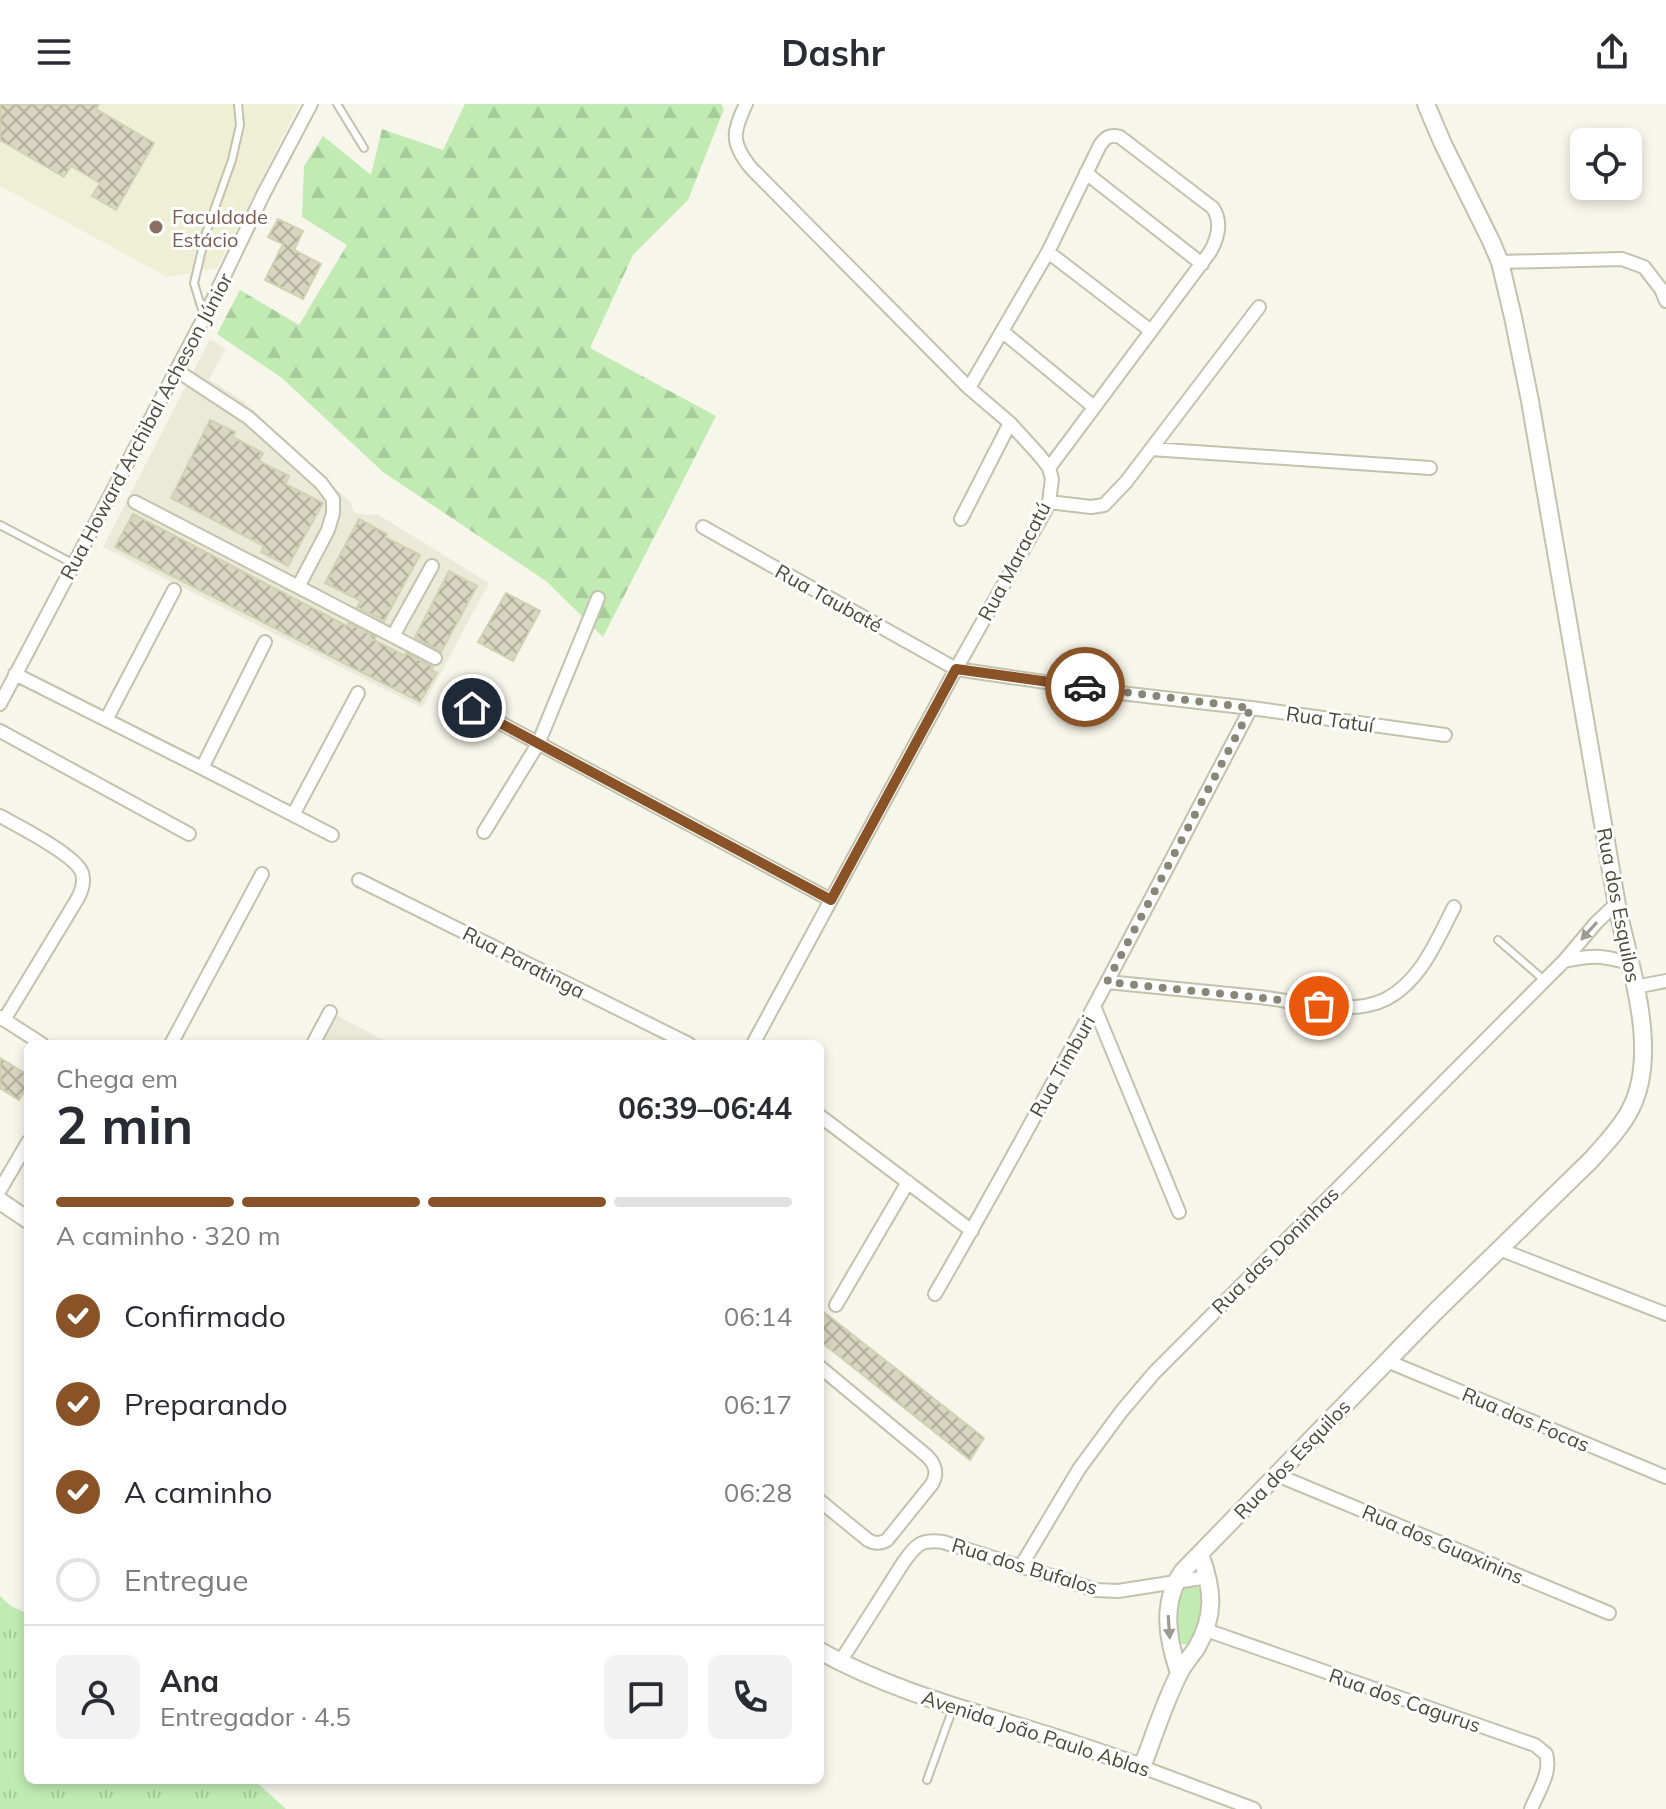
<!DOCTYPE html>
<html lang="pt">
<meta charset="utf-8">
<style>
:root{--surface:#fff;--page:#f2f2f3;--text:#2b2b33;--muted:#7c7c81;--line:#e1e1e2;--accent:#8a5227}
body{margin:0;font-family:Mulish,sans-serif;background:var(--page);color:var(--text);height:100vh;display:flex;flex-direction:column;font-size:30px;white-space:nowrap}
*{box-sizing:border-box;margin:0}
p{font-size:26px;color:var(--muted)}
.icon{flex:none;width:44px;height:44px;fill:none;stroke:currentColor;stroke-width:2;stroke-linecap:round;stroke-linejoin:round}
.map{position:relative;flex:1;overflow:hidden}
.drawer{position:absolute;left:24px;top:936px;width:800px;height:744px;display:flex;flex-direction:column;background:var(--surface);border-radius:12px;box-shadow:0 4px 12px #0003}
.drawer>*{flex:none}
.buttons{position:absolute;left:1570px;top:24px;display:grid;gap:16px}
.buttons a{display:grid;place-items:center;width:72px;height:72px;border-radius:12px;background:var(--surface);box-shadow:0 4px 12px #0003;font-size:40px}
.pin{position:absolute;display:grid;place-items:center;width:68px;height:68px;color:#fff;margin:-34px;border:4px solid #fff;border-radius:50%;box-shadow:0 2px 8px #0007}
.courier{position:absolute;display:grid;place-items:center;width:80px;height:80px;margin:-40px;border:6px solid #8a5227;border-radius:50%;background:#fff;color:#222;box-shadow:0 2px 10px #0007}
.headline em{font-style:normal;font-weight:700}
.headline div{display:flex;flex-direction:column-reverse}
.headline{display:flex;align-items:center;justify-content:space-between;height:136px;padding:0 32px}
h1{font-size:52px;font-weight:700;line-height:60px}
.bar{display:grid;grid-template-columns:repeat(4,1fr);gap:12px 8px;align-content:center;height:96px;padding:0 32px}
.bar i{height:10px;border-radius:6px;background:var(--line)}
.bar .selected{background:var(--accent)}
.bar p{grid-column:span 4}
.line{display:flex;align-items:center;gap:20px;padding:0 32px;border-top:2px solid var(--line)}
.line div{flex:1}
.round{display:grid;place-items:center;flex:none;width:84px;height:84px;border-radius:12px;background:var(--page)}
ol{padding:0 32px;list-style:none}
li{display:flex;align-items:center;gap:24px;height:88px}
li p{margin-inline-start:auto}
li .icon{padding:8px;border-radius:50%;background:var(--accent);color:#fff;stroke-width:4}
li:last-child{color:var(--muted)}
li i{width:44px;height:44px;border:4px solid var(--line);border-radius:50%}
header{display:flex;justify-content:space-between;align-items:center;height:104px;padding:0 32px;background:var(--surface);font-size:36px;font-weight:700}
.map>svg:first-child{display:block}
.residential{fill:#eaead9}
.education{fill:#efefd5}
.forest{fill:url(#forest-firs)}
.park{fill:url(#park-tufts)}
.garden{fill:#c1ebb3}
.building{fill:url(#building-cross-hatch);stroke:#d3d1b3;stroke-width:2}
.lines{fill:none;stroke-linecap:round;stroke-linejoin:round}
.service-casing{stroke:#c2c2ad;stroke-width:10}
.minor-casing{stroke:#c2c2ad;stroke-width:16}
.tertiary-casing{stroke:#c2c2ad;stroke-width:20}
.service{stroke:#fff;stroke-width:6}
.minor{stroke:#fff;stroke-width:12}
.tertiary{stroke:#fff;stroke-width:16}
.oneway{fill:#9c9b92}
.done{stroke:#878677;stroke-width:8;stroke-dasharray:0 14.4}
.route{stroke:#8a5227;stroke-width:10}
.education-dot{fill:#8d6e63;stroke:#fff;stroke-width:3}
.labels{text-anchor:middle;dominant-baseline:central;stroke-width:6;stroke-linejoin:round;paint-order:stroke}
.education-label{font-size:20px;fill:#785e54;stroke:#fff;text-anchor:start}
.street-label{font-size:20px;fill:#4b4938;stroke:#fff}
</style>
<header><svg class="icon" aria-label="menu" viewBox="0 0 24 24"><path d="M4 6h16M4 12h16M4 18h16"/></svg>Dashr<svg class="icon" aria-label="share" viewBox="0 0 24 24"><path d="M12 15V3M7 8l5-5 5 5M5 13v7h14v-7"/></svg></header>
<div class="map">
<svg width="1666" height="1705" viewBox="0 0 1666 1705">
<defs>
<pattern id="forest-firs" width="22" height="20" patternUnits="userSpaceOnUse" patternTransform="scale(2)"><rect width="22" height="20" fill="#c1ebb3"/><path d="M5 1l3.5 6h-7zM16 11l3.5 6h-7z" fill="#a7cb9b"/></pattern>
<pattern id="park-tufts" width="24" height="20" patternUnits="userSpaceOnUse" patternTransform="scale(2)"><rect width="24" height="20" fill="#c1ebb3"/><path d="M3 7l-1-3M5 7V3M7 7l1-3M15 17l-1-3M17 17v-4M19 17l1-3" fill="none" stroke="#a7cb9b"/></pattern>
<pattern id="building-cross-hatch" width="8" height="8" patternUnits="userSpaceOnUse" patternTransform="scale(2)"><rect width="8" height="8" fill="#d8d6c0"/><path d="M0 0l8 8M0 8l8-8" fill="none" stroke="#b1b09d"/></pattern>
</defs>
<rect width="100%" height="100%" fill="#f6f6eb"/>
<path class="residential" d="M210,235L226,245L209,275L243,297L350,398L354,408L367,411L377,410L489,479L422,604L103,443Z
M330,908L391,940H313Z"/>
<path class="education" d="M0,0H299L217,164L167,173L0,82Z"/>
<path class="forest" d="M465,0H721L724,5L688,96L633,151L590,244L716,312L603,533L546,477L383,368L282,274L217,230L240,186L299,221L347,141L302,113L304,62L323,32L371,71L382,25L443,46Z"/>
<path class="park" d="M0,1492L11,1502L28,1510V1676H254L286,1705H0Z"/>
<path class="garden" d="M1195,1481L1199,1484L1204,1493L1200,1526L1190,1540C1188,1540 1185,1541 1183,1540C1171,1536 1178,1496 1181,1485Z"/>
<path class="building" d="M0,0H99L96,5L154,39L116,106L92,92L100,79L71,62L64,73L0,36Z
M278,115L303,127L294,146L321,160L303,195L265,176L283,140L268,133Z
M210,316L235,328L233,333L263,349L259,357L289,372L285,380L323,399L288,462L261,448L264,442L171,394Z
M133,410L347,522L349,519L376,533L374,536L405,552L406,549L433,563L431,566L437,569L420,598L115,443Z
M359,415L387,430L385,433L420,451L384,517L357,503L361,497L325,479Z
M449,467L477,482L441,548L415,533Z
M506,489L540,507L513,557L478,538Z
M0,954L28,971V981L19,996L0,984Z
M820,1205L984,1334L970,1356L820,1237Z"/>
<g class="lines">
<g class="service-casing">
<path id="service" d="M337,0L364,44
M203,209L194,179L206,129L232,56L240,21L238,0
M0,421L74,460
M1498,836L1544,876
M927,1676L953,1604"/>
</g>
<g class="minor-casing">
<path id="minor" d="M746,0C733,28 730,38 751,64L969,284L1010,319L1040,352L1049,364L1052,375L1049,398L1045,407L956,565L753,940
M1086,69L1202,160
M1048,148L1151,227
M1500,158L1622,155L1644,163L1661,185L1666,197
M1003,228L1094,303
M176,266L249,314L321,379L333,395V409L328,426L298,483
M969,284L1048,148L1100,41C1106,33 1110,30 1120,33L1213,104C1222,118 1218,134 1210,148L1049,364
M1151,345L1430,364
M135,398L435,554
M1049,398L1091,403L1104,401L1126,378L1259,203
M961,415L1010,319
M703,423L956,565L1120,589L1251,604L1445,631
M393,532L432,462
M15,570L202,664L332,731
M450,592L831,796
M0,600L205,212L264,89L311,0
M106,616L174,486
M0,627L189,730
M202,664L265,538
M293,711L358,589
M0,712C18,722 76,751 82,769C85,780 81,789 75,799L4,916
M484,728L538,640L598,494
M359,776L689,940
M1564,857C1593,851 1601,851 1629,859
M1107,878C1158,883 1209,888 1259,893C1296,897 1352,913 1386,895C1421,877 1437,836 1454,803
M1635,883L1666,877
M1094,902L1179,1108
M0,913L42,940
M171,940L262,770
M313,940L330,908
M820,1012L972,1127
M0,1086L28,1038
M1499,1145L1666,1210
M935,1190C1046,998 1148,800 1251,604
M836,1201L908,1078
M1387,1257L1666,1373
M820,1263L927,1352C936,1361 938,1369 932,1380L887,1436C880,1440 875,1440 868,1436L820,1397
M1277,1371L1609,1509
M1021,1462L1079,1365L1121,1308L1154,1269L1564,857L1596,819L1617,799
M1206,1526L1535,1641L1546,1650C1552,1668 1538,1688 1531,1705
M840,1558L903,1459C916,1441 920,1435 943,1438L1096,1486L1118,1487L1208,1473
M1142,1663L1254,1705"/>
</g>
<g class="tertiary-casing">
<path id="tertiary" d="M0,1097L28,1116
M820,1547C888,1585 963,1605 1037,1628C1073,1639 1107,1651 1142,1663C1154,1632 1164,1599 1179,1570C1183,1561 1190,1553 1196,1545C1216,1511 1213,1485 1200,1450
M1179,1569C1167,1534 1161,1498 1183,1467L1435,1208L1592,1055C1605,1040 1621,1024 1630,1006C1660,950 1631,866 1618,807L1530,297L1513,213L1500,158L1491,137L1443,40L1426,0"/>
</g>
<use href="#service" class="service"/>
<use href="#minor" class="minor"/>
<use href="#tertiary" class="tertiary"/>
</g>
<defs><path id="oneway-solid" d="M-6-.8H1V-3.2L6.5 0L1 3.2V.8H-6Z" transform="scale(2)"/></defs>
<g class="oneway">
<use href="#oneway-solid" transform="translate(1589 827) rotate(132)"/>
<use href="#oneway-solid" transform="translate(1169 1523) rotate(86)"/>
</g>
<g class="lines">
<path class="done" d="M1085,583L1251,604L1107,878L1273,895L1319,902"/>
<path class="route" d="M472,604L831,796L956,565L1085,583"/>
</g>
<circle class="education-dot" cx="156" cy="123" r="8"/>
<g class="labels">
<g class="education-label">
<text x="172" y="112">Faculdade<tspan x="172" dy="23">Estácio</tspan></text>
</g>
<g class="street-label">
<text transform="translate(146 322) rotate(-62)">Rua Howard Archibal Acheson Júnior</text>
<text transform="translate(1014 457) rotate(-62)">Rua Maracatú</text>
<text transform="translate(829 494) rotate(29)">Rua Taubaté</text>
<text transform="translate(1330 615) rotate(8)">Rua Tatuí</text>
<text transform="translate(1619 801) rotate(79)">Rua dos Esquilos</text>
<text transform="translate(524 858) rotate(27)">Rua Paratinga</text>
<text transform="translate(1062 962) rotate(-61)">Rua Timburi</text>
<text transform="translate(1275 1146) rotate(-45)">Rua das Doninhas</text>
<text transform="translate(1526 1315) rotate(23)">Rua das Focas</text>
<text transform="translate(1292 1355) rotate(-46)">Rua dos Esquilos</text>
<text transform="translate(1443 1440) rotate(23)">Rua dos Guaxinins</text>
<text transform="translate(1025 1462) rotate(17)">Rua dos Bufalos</text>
<text transform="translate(1405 1596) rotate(19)">Rua dos Cagurus</text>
<text transform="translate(1036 1629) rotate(18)">Avenida João Paulo Ablas</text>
</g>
</g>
</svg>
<div class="buttons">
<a><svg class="icon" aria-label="locate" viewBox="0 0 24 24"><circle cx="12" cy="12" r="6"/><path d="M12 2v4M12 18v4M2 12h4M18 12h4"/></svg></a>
</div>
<div class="pin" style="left:1319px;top:902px;background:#ea580c"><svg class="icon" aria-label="bag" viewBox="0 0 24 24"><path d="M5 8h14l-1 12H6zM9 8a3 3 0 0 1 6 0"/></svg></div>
<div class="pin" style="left:472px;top:604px;background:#1f2937"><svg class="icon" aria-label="home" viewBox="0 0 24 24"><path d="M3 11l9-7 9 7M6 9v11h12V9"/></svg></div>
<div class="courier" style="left:1085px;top:583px"><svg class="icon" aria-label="car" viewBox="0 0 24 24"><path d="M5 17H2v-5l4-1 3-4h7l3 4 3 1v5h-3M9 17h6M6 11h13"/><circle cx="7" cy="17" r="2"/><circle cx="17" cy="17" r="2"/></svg></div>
<section class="drawer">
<div class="headline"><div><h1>2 min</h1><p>Chega em</p></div><em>06:39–06:44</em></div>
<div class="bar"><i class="selected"></i><i class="selected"></i><i class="selected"></i><i></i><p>A caminho · 320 m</p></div>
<ol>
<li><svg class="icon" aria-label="check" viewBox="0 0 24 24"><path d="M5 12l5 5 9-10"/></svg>Confirmado<p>06:14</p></li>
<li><svg class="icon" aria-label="check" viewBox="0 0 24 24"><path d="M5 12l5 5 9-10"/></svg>Preparando<p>06:17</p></li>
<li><svg class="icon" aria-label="check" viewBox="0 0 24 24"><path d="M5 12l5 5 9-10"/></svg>A caminho<p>06:28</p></li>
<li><i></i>Entregue</li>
</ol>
<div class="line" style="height:144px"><a class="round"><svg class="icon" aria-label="person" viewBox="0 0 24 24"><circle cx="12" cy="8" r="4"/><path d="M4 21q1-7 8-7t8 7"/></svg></a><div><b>Ana</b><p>Entregador · 4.5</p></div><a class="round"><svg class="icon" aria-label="chat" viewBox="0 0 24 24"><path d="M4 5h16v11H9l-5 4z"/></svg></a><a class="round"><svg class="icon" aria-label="phone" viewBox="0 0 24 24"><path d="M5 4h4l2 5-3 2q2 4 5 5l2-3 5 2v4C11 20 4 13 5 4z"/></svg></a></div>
</section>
</div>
